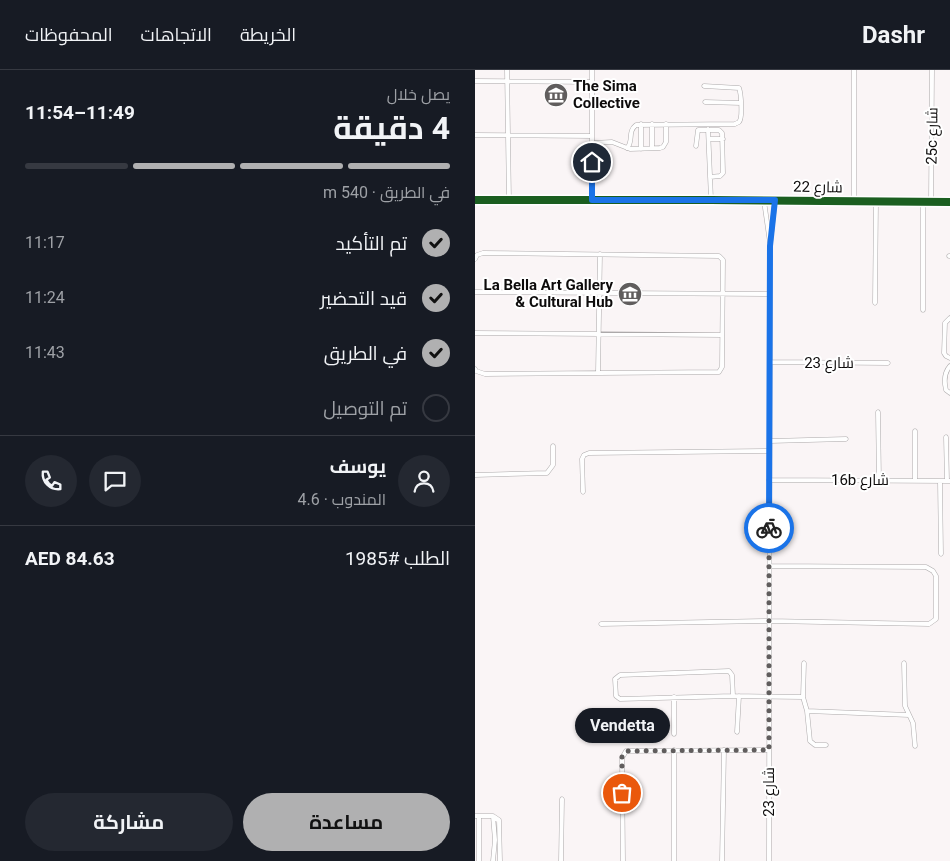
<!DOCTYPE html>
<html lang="ar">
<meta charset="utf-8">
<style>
:root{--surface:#171b24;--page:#242831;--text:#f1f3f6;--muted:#9ea1a6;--line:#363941;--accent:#b0b0b1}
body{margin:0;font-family:Roboto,Cairo,sans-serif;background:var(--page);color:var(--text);direction:rtl;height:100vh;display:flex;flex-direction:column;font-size:19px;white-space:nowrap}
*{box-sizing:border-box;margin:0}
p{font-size:16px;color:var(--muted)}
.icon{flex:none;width:28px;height:28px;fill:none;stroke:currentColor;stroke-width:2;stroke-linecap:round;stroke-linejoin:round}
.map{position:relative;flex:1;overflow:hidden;direction:ltr}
.side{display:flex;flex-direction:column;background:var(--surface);width:475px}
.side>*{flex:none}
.pin{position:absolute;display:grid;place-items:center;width:42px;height:42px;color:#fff;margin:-21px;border:2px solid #fff;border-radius:50%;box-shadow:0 1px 5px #0007}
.courier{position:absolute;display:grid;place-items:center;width:50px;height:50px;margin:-25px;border:4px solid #1a73e8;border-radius:50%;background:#fff;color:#222;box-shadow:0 1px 6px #0007}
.bubble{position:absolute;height:35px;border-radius:18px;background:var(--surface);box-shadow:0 1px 4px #0004;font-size:16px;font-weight:700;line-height:35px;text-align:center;direction:rtl}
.overview em{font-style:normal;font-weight:700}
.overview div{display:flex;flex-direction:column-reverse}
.overview{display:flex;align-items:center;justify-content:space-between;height:85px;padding:0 25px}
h1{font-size:32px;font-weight:700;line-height:38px}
.bar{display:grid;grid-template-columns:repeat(4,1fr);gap:8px 5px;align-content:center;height:60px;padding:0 25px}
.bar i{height:6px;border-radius:4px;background:var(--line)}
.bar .current{background:var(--accent)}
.bar p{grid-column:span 4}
.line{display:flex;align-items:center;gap:12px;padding:0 25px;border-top:1px solid var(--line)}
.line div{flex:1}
.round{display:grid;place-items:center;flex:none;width:52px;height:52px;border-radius:26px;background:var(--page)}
ol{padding:0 25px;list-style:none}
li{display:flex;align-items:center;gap:15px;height:55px}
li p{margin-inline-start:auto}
li .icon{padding:5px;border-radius:50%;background:var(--accent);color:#111;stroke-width:4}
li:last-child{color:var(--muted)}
li i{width:28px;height:28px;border:2px solid var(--line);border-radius:50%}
.action{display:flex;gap:10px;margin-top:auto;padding:10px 25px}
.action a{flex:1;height:58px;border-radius:30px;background:var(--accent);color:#111;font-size:20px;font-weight:700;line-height:58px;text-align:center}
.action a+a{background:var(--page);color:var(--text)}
header{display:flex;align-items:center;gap:30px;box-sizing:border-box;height:70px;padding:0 25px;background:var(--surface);border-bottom:1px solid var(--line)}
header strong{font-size:24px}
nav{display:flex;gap:28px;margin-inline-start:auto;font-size:18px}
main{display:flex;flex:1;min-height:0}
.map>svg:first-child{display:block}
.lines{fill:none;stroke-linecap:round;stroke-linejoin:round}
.service-casing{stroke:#aca9aa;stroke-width:5}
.minor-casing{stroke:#aca9aa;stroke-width:8}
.service{stroke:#fefefe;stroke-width:4}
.minor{stroke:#fefefe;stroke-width:7}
.cycleway-casing{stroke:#fff;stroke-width:11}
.cycleway{stroke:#1b5e20;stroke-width:8}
.done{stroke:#605d5d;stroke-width:5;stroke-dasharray:0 9}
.route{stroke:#1a73e8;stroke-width:6}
.labels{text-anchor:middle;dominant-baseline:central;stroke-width:4;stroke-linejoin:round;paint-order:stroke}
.poi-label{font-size:15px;font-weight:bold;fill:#0d0b0b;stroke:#fff;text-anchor:start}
.street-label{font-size:15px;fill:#0d0b0b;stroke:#fff}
</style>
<header>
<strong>Dashr</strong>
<nav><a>الخريطة</a><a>الاتجاهات</a><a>المحفوظات</a></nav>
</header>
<main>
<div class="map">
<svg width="475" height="791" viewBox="0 0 475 791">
<rect width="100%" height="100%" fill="#faf5f6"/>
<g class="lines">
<g class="service-casing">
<path id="service" d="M32,0L34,130
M117,0V130
M379,0V131
M0,11L117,12
M230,32L266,33
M166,54V79
M233,59L236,129
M0,65L117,66
M234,69H248
M117,73L137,72L155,79L185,78L188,77L191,72V54
M221,76L223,60H244L247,63L248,103L245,106L235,107
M152,78C159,71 152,62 161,55L260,54C261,53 263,53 264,52C268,48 266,23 264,18L229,16
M177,78V54
M289,131L295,173
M448,132V240
M456,132L457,0
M474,186H475
M0,189L2,185L8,183L244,186L248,190L247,297L244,302L10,304L1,301L0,299
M0,222L295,224
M400,233L401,131
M475,248L470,253L469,283L471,286L475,288
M0,263L247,265
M295,292L413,293
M475,296C469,303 469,312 471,320L475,323
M123,303L125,184
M403,342L404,410
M471,367L472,411
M295,371L371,369
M0,405L72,403L78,395V376
M294,410L475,411
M440,411V361
M465,411L466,484
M108,422L107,389L109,385L114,383L294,381
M126,554L294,551L454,554L461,549V506L458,501L451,497L294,496
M329,593L328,627L332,641L335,671L340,675H351
M429,593L430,636L438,653L440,676
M258,626L257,605L254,601L145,605L140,609L141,626L145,629L258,626L328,627
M332,641L434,645
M262,662L264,626
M199,664V627
M0,746H18L24,750L25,791
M18,746L20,770L18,791
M4,791V746
M86,791L87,729
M148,791L147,688L151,681L294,680
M199,791V680
M247,791L249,680
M294,791L295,176L300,131"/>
</g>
<g class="minor-casing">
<path id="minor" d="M0,130H236L475,132"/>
</g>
<use href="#service" class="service"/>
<use href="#minor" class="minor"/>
<g class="cycleway-casing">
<path id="cycleway" d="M0,130H236L475,132"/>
</g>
<use href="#cycleway" class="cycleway"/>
</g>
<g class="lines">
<path class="done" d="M147,723V686L153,681L294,680V458"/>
<path class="route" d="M117,92V130H300L295,176L294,458"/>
</g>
<defs>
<g id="museum-disc" transform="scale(1.25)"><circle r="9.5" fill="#605d5d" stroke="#fff"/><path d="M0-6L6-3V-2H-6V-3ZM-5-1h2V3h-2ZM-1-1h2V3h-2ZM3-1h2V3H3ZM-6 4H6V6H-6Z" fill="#fff"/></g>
</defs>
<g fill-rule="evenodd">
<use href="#museum-disc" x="81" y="25"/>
<use href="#museum-disc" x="155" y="224"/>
</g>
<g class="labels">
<g class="poi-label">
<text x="98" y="16">The Sima<tspan x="98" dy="17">Collective</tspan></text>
<text x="138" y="215" text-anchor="end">La Bella Art Gallery<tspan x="138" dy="17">&amp; Cultural Hub</tspan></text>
</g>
<g class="street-label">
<text transform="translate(457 66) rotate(-89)">25c شارع</text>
<text transform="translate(343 117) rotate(1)">شارع 22</text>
<text x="354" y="293">شارع 23</text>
<text x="385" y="410">16b شارع</text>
<text transform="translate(294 722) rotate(-90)">شارع 23</text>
</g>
</g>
</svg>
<div class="pin" style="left:147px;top:723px;background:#ea580c"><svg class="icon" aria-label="bag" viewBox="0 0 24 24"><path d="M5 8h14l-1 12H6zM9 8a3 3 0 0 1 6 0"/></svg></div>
<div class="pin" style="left:117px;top:92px;background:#1f2937"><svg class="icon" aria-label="home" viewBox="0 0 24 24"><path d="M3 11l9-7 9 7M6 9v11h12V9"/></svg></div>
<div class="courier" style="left:294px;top:458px"><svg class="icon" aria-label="bike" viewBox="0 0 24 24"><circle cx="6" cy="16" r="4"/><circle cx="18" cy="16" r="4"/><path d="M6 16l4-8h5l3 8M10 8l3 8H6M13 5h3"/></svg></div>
<div class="bubble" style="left:100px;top:638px;width:95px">Vendetta</div>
</div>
<section class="side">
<div class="overview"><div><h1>4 دقيقة</h1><p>يصل خلال</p></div><em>11:49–11:54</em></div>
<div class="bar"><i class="current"></i><i class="current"></i><i class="current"></i><i></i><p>في الطريق · 540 m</p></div>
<ol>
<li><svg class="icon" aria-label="check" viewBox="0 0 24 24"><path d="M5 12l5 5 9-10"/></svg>تم التأكيد<p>11:17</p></li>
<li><svg class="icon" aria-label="check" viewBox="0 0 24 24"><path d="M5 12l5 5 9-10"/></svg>قيد التحضير<p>11:24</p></li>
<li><svg class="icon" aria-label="check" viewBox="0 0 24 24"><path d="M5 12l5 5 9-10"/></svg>في الطريق<p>11:43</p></li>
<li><i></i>تم التوصيل</li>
</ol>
<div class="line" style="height:90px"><a class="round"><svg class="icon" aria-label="person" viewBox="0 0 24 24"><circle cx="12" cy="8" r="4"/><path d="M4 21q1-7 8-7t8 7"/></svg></a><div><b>يوسف</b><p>المندوب · 4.6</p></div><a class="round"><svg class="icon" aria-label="chat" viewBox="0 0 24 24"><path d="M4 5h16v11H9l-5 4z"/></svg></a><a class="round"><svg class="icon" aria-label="phone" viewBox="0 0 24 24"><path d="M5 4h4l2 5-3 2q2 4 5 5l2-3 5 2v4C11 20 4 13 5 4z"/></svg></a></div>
<div class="line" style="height:65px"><div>الطلب #1985</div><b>AED 84.63</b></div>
<div class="action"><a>مساعدة</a><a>مشاركة</a></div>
</section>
</main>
